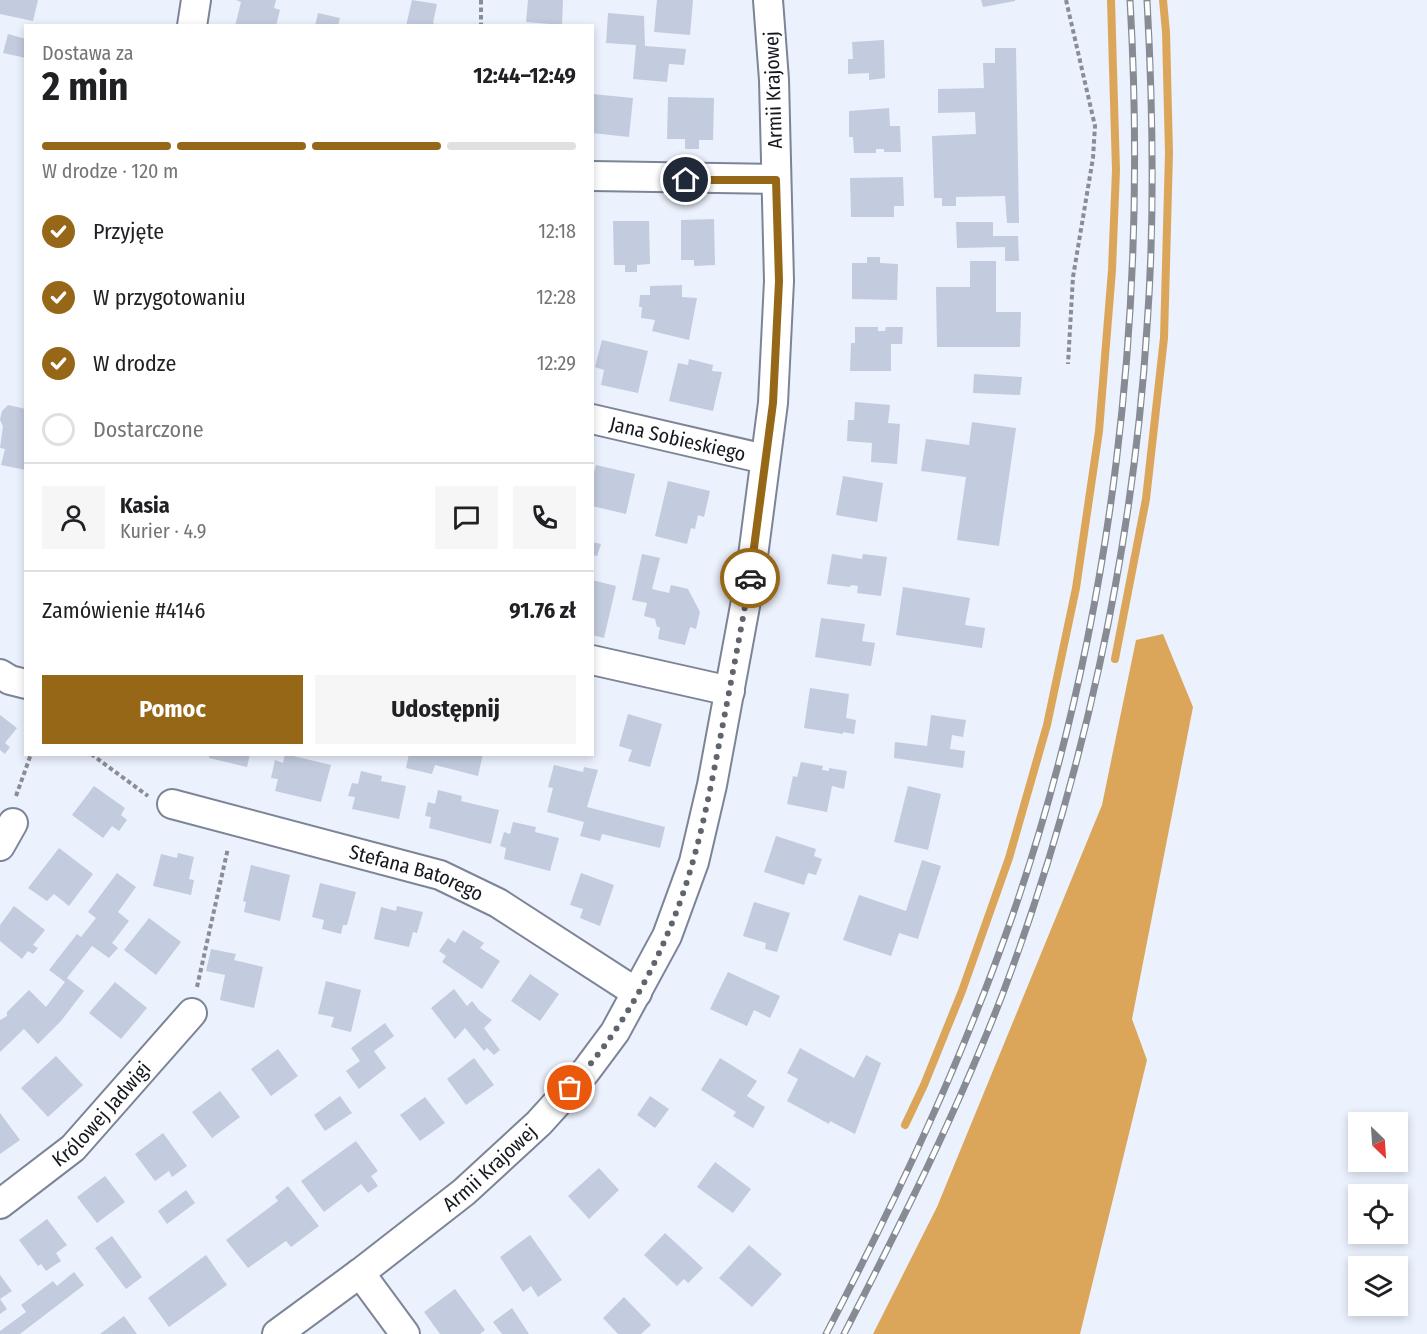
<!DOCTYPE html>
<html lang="pl">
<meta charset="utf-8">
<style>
:root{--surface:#fff;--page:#f6f6f6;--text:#202124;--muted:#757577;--line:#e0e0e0;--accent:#966716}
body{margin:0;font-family:"Fira Sans Condensed",sans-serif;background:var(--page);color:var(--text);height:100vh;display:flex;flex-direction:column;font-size:22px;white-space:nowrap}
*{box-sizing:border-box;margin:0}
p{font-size:20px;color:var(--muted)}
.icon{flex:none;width:33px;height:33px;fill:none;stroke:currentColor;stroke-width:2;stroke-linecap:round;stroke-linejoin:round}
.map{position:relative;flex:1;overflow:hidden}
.side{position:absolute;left:24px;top:24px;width:570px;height:732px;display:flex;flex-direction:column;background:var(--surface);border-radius:0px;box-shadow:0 3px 9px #0003}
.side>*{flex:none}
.needle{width:39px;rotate:155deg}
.controls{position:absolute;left:1348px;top:1112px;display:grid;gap:12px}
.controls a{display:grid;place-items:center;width:60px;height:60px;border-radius:0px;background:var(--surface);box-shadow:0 3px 9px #0003;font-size:30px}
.pin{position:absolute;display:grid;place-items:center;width:51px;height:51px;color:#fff;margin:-26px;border:3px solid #fff;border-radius:50%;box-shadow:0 2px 6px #0007}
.courier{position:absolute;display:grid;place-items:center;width:60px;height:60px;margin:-30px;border:4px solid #966716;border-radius:50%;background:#fff;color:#222;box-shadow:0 2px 8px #0007}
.overview em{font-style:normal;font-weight:700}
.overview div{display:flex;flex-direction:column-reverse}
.overview{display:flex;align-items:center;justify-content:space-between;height:102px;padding:0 18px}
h1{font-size:39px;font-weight:700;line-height:45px}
.bar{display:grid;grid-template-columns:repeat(4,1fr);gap:9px 6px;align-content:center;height:72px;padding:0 18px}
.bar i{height:8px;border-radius:4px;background:var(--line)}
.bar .selected{background:var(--accent)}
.bar p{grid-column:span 4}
.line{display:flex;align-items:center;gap:15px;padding:0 18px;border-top:2px solid var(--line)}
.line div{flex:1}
.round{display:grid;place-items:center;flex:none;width:63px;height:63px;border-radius:0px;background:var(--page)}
ol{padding:0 18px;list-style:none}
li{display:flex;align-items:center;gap:18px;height:66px}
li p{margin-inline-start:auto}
li .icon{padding:6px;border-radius:50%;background:var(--accent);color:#fff;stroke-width:4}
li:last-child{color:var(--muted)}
li i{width:33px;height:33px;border:3px solid var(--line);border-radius:50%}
.action{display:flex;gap:12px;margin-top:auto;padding:12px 18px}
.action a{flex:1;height:69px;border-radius:0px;background:var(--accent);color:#fff;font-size:24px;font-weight:700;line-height:69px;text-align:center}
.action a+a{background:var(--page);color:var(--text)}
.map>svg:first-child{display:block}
.forest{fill:#dba65a}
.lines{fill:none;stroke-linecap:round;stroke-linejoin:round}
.stream{stroke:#dba65a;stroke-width:8}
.building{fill:#c3cbdf}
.minor-casing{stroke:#7c8497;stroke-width:32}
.path{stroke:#898d97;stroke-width:4;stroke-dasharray:4.5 3;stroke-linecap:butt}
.minor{stroke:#fff;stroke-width:28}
.rail-casing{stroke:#868b94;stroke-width:7}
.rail{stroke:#fff;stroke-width:4.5;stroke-dasharray:14;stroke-linecap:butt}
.done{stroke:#60646d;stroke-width:6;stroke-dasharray:0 10.8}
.route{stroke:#966716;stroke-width:8}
.labels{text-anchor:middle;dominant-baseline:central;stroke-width:4.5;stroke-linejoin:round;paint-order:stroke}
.street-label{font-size:20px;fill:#15181f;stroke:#fff}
</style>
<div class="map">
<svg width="1427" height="1334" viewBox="0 0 1427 1334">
<rect width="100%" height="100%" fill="#ebf1fd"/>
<path class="forest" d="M1163,634L1193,707L1132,1019L1147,1060L1080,1334H873L937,1207L1102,805L1136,640Z"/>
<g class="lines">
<path class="stream" d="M1115,659L1146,499L1164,338L1169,153L1166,32L1163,0
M905,1125L924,1085L962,991L1009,858L1047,725L1076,588L1099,431L1112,270L1116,170L1111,0"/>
</g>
<path class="building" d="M0,0H38L33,21L0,14Z
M236,0H276L274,8L280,10L276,26H235L241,2Z
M412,0L437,4L433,23L438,26H406Z
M528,0H563L562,25L526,22Z
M657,0H693L690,35L654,32Z
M981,0H1015V1L983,7Z
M318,13L340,18L338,26H315Z
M608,13L644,16L645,46L686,49L684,65L669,64L667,82L633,79L636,45L606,43Z
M8,34L26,39V58L3,53Z
M884,40L885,78L869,80V73L848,74V59H853L852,42Z
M995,48H1016L1019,223H1007L1005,196L956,197V206H942V198H934L932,136L976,134L975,112L938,113V89L984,88L983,63H995Z
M592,94L633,98L629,137L592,133Z
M668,97L714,98L713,140H699V149H685V139H667Z
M889,108L890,126H900L901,152H884V149H876V153H854L853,137H849V111Z
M903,177L904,206H894V217H851L850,178Z
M714,219L715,265L694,266V260H681V220Z
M613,221H649L650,264L637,265V272H625V265H614Z
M956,222H993V236H1018L1019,261H1005V247L957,248Z
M867,257H880V263L898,264L897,300L852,299V263H867Z
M970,261H996V312H1021L1020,347H937L936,287H970Z
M682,285V297L697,298L689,340L652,331L655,320L641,318L642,307H639L640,295H650V286Z
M855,327H878V331H885L886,327H903L902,344H891V371H850L851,343H855Z
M602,340L648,351L638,393L601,385L604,370L595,367Z
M689,359L713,365L712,371L722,372L713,411L669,401L678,363L688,365Z
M974,374L1022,377L1020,395L973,393Z
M855,402L890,405L888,423L900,424L897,464L871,462L872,443L847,441L848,420H854Z
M8,405L26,409V470L1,465L5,449L0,448L3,426L0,420L2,411Z
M972,422L1016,428L999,546L957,540L966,477L921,471L926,439L969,445Z
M596,465L635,474L626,514L592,506V479Z
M843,476L883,483L877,522L836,515Z
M668,481L710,491L704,517L698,515L695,529L691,528L687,544L655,536Z
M592,542L601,544L597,556L592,555Z
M642,554L660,558L652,589L669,593L671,585L688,589L700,612L696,629L690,627L685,645L658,639L660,627H657L655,619L644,616L647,603L632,600Z
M832,554L862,559L863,554L887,557L881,596L857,593L858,586L851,585L850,587L827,584Z
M592,580L616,586L604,638L592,635Z
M903,587L970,598L965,625L985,628L982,648L896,635Z
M821,618L865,624L862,641L875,643L871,666L815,657Z
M810,688L849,694L846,718L856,720L854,734L843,732V734L804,728Z
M628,714L662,724L650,767L628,761L632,750L619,746Z
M0,715L17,728L5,743L10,747L5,754L0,750Z
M931,715L966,720L963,737L952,735L950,749L965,751L963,768L894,758L895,742L927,746Z
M209,754H250L247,767L209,758Z
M285,754L331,765L321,802L275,791L278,779L271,778L275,760L283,763Z
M409,754H483L478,776L435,765L432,774L406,768Z
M801,762L823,766L822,770L829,771V768L847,771L844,789L832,786L827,812L787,804L793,776L797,777Z
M554,765L583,772L584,767L598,770L587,807L665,827L660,848L602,834L600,841L580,836L584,822L547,812L553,788L548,787Z
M361,771L382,776L381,781L406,786L399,819L352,809L355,797L348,796L352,783L358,784Z
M94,786L125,808L121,815L127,820L119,831L112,826L103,838L72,815Z
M908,786L941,794L928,850L894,842Z
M438,790L462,796L461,801L499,810L491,844L429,828L431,817L425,816L428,802L435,804Z
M513,822L536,827L535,832L559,838L550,871L504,859L506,848L500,846L504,832L510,834Z
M776,836L816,849L814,856L822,859L816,875L808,873L804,885L764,872Z
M59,848L93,874L69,906L54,894L47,901L28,888Z
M178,853L194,857L189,879L194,880L191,895L153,886L161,854L177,858Z
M922,860L941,866L918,939L899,933L891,956L843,940L859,895L906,911Z
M251,865L290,875L280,921L244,912L246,902L243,901Z
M117,873L136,887L118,912L129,921L112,943L118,948L109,958L92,946L67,978L84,991L61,1021L38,1044L24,1029L0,1052V1020L7,1016V1012L29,990L46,1007L65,982L49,970L77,934L81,937L96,918L88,912Z
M581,873L614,885L600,926L580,918L583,909L570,905Z
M320,883L356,892L347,925H343L341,934L322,929L324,920L312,917Z
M754,902L790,913L777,952L765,949L766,943L743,936Z
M14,906L45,930L33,945L38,948L33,954L28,951L22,959L0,941V925Z
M397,906L423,912L417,933L413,932L409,947L374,939L381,907L396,911Z
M149,918L181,942L156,975L124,950Z
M463,930L484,943L480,948L500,961L482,989L442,962L446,956L439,951L448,938L455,943Z
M211,949L236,954L234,960L263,967L254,1008L220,1000L225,975L206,971Z
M728,972L780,996L770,1018L754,1010L747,1026L710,1009Z
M530,974L559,994L540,1021L511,1001Z
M326,981L361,990L351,1032L331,1027L334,1017L318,1014Z
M115,982L147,1008L121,1039L89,1013Z
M454,989L467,1006L472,1001L480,1011L492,1020L484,1028L500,1050L494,1055L487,1048L484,1051L465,1028L455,1039L431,1008Z
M385,1023L394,1036L374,1051L386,1068L359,1089L346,1071L360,1061L351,1048Z
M800,1048L854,1078L866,1055L881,1063L855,1134L830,1121L829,1124L787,1101L798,1079L787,1073Z
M278,1049L298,1076L271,1096L251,1069Z
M56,1056L83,1085L48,1117L21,1088Z
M474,1058L494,1085L466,1105L447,1079Z
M720,1058L757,1081L747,1096L765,1107L753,1128L733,1116L736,1112L701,1090Z
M220,1091L240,1117L212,1138L192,1112Z
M340,1096L352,1113L325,1131L314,1115Z
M650,1096L669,1109L655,1128L637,1115Z
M425,1097L445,1123L420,1141L400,1115Z
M0,1113L20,1140L0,1154Z
M163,1133L187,1166L172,1177L169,1171L155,1181L135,1154Z
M356,1141L378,1171L371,1176L378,1186L368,1193L361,1184L324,1212L301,1181Z
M715,1162L751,1189L733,1213L697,1187Z
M599,1168L619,1190L589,1219L568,1196Z
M105,1176L125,1202L97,1223L77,1197Z
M288,1186L319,1226L291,1247L286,1241L248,1268L226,1240L278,1201L275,1197Z
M186,1190L195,1203L167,1224L158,1211Z
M47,1219L67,1245L56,1253L61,1261L46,1271L41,1264L38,1266L19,1240Z
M665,1233L703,1268L688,1283L684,1279L677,1286L644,1255Z
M530,1235L562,1280L538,1297L531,1286L523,1292L500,1257Z
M112,1236L142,1277L126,1289L95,1248Z
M749,1245L782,1274L752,1307L719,1278Z
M206,1255L227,1285L169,1327L148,1298Z
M74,1272L84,1285L20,1334H0V1331L26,1312L21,1305L53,1281L57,1286Z
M0,1275L12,1291L0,1299L7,1309L0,1314Z
M455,1289L485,1330L480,1334H440L424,1312Z
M624,1297L651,1325L641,1334H618L603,1318Z
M512,1308L529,1334H502L493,1322Z
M124,1316L137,1334H100Z"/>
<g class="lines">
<g class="minor-casing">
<g id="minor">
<path d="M192,26L196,0"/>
<path d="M592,176L776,179"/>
<path id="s1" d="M592,419L765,459"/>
<path d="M592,660L730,691"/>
<path d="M0,674L10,680L26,684"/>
<path id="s2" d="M172,804L440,875L498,903L637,993"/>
<path d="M0,846L13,823"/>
<path id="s3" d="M0,1204L73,1148L192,1013"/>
<path d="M360,1273L405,1334"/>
<path id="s4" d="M277,1334L360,1273L464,1192L539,1123L586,1071L615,1032L667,936L694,862L712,785L750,579L773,403L779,281L774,80L768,0"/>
</g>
</g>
<path class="path" d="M481,0V26
M1066,0L1095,126L1093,158L1073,277L1068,364
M91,754L148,796
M16,796L31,754
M197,987L228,848"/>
<use href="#minor" class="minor"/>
<g class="rail-casing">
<path id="rail" d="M826,1334C897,1198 963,1059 1013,914C1114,620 1148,309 1130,0
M844,1334C901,1223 958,1110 1003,993C1082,783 1133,552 1147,327C1155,218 1153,109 1147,0"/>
</g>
<use href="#rail" class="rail"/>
</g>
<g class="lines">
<path class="done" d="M570,1088C610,1044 644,990 667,935C695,871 708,802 721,734C731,682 741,630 750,578"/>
<path class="route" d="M686,180H776L779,281L773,403L750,578"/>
</g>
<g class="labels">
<g class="street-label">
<text transform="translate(773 90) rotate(-92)">Armii Krajowej</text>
<text stroke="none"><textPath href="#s1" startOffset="88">Jana Sobieskiego</textPath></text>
<text stroke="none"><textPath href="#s2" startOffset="254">Stefana Batorego</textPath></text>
<text stroke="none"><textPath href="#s3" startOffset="136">Królowej Jadwigi</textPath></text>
<text stroke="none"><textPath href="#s4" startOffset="270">Armii Krajowej</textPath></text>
</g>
</g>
</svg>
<div class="controls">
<a><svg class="needle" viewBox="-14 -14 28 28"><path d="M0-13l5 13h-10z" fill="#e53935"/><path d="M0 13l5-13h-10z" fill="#757577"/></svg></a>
<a><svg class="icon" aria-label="locate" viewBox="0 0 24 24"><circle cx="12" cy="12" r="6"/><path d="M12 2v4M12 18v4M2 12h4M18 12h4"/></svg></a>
<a><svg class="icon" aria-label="layers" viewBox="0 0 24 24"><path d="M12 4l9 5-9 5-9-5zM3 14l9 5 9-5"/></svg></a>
</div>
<div class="pin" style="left:570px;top:1088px;background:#ea580c"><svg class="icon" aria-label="bag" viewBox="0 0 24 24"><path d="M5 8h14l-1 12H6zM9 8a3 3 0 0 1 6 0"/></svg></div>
<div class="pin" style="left:686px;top:180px;background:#1f2937"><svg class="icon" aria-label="home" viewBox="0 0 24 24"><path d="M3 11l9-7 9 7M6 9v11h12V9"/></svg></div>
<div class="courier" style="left:750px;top:578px"><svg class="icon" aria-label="car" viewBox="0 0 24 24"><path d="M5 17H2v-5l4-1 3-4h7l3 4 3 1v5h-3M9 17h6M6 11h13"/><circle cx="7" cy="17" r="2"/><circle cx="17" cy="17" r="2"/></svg></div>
<section class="side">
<div class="overview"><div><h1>2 min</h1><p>Dostawa za</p></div><em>12:44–12:49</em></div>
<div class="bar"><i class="selected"></i><i class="selected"></i><i class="selected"></i><i></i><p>W drodze · 120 m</p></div>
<ol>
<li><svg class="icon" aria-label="check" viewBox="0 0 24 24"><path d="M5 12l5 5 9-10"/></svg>Przyjęte<p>12:18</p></li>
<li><svg class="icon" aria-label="check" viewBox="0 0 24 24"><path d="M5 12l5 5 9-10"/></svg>W przygotowaniu<p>12:28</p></li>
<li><svg class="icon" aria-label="check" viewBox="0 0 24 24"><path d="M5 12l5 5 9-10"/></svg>W drodze<p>12:29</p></li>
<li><i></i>Dostarczone</li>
</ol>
<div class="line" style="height:108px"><a class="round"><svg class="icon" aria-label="person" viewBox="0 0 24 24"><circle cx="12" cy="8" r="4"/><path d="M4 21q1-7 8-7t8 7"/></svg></a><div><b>Kasia</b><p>Kurier · 4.9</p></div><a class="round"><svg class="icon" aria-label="chat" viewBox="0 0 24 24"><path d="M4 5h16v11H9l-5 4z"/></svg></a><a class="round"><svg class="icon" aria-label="phone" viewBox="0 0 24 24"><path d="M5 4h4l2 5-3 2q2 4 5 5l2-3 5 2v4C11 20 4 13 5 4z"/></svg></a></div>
<div class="line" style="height:78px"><div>Zamówienie #4146</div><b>91.76 zł</b></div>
<div class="action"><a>Pomoc</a><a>Udostępnij</a></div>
</section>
</div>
